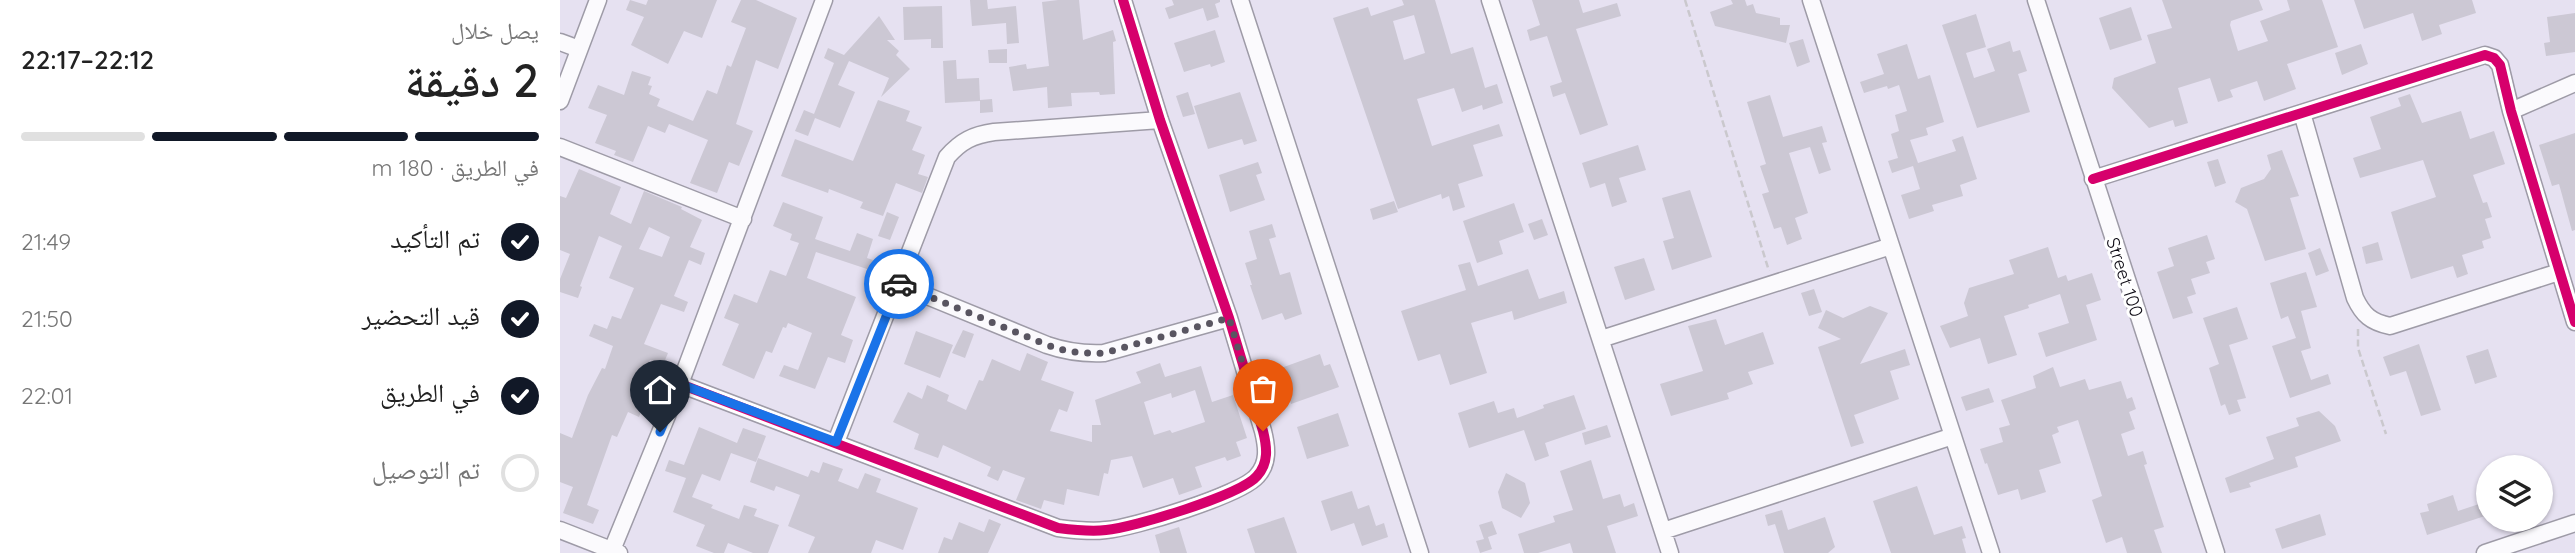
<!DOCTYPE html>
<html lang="ar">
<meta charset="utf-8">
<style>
:root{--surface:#fff;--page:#f2f2f2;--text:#222;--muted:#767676;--line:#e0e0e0;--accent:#111827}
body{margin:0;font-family:Quicksand,"Noto Naskh Arabic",sans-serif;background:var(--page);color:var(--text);direction:rtl;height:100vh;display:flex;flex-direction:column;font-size:26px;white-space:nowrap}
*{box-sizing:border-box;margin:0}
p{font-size:23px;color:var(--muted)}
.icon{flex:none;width:38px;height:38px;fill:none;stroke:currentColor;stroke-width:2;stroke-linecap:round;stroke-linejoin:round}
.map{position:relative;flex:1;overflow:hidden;direction:ltr}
.side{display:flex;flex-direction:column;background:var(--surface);width:560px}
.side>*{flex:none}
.buttons{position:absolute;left:1916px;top:455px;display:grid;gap:14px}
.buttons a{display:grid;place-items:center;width:77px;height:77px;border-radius:50%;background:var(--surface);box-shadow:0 2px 5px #0004;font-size:35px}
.pin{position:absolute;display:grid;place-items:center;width:60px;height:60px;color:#fff;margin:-72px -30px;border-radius:50% 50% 50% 0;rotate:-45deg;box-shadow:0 0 7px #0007}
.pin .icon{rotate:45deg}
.courier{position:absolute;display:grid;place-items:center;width:70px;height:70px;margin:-35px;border:5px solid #1a73e8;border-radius:50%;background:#fff;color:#222;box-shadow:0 2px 9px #0007}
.headline em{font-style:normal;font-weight:600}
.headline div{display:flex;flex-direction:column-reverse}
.headline{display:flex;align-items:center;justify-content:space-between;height:119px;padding:0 21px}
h1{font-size:46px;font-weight:600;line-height:52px}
.bar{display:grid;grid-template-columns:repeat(4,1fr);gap:10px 7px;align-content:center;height:84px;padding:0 21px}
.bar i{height:9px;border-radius:5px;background:var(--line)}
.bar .on{background:var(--accent)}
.bar p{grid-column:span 4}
ol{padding:0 21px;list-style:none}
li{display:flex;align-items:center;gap:21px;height:77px}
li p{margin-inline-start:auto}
li .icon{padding:7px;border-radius:50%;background:var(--accent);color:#fff;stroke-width:4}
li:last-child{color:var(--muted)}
li i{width:38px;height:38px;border:4px solid var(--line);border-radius:50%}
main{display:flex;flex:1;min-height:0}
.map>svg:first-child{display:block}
.building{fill:#ccc8d4;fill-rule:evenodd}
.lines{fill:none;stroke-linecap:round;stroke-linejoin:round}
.minor-casing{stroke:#9e9ba7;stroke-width:19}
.path{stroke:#cac8cd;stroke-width:2.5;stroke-dasharray:7 3.5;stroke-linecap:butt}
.minor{stroke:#fbfafd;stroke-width:16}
.cycleway-casing{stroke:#fff;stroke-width:15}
.cycleway{stroke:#d6006c;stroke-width:10}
.done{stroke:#595561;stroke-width:7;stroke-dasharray:0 12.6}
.route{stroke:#1a73e8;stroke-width:9}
.labels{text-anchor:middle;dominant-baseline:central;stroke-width:6;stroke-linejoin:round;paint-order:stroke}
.street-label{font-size:18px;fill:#0d0a14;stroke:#fff}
</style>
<main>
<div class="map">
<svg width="2015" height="553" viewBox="0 0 2015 553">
<rect width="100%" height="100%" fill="#e6e1f1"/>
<path class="building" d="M70,0L86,5L88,0H157L142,38L124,31L108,64L71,45L84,17L66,10Z
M181,0H196L237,18L218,69L196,60L176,124L193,131L179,166L169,162L157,193L130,183L148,140L109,124L105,133L88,126L73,162L54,155L56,151L35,143L47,115L28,108L38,85L64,95L72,71L91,77L88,85L92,86L89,94L100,99L97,106L133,121L147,90L157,94L167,65L171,67L186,28L171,22Z
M410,0H427L428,9L456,6L459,43L447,44L446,23L412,26Z
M498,0H519L523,40L553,30L556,41L553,42L555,94L540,95L539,92L511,93L512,106L488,108L487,87L453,91L449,67L466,64L467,69L489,66L482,2Z
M612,0H660V2L655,4L659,17L647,21L643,8L609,19L605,8L614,5Z
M842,0H875L891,54L913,47L925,88L937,84L943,103L923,110L922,105L902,112L894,88L857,99L872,146L939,124L943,136L913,145L923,176L898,184L905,207L893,211L889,196L882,199L881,194L838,209L773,18L808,7L811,16L844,5ZM854,15L865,53L844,60L833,21Z
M972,0H1019L1023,13L1057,3L1061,16L1016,29L1048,125L1020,135L1005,93L993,97L990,86L1002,82L987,36L970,41L967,30L980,25Z
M1171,0H1185L1187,6L1193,4L1196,13L1220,18V25H1230L1226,43L1155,26L1150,12L1173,4Z
M1602,0H1699L1703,10L1671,21L1670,25L1678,51L1708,41L1700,21L1730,10L1727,0H1762L1778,47L1727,64L1736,89L1704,101L1697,81L1670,90L1673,97L1658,102L1650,78L1618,88L1628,123L1615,127L1613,120L1589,128L1552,88L1554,78L1596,63L1587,35L1612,28Z
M1794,0H1912L1916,13L1879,25L1882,34L1862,41L1853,13L1804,29Z
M382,6L383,48H371V39L344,40L343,7Z
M1571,7L1582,40L1550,50L1539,18Z
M2015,13V52L1986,56L1984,43L1990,42L1987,17Z
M1416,14L1426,47L1406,53L1414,78L1435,71L1427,49L1450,41L1453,52L1460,50L1467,71L1458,74L1470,112L1417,128L1382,25Z
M319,16L335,40H327L339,51L336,55L350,69L321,97L329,78L289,61L278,85L295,92L280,128L255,118L248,136L235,131L244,110L254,114L274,63L264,58L268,48L284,55Z
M655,30L665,62L651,67L650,64L624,72L614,43Z
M1243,39L1250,62L1237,67L1229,43Z
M1347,44L1358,79L1370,75L1384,122L1366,128L1368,135L1350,140L1358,163L1396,151L1392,140L1403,136L1417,179L1400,185L1403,196L1372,205L1374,211L1349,219L1341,195L1360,189L1353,166L1332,173L1328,161L1338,158L1331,134L1339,131L1335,115L1347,111L1339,85L1328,89L1327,86L1304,93L1300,82L1324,74L1317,54Z
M1801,44L1808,64L1782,75L1775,53Z
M447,49V63H429L428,50Z
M396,60L397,79L419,78L420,100L432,99L433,112L420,113V101L385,103L383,61Z
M628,92L635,114L623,117L616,96Z
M680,92L697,141L684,145L682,139L648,149L634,106Z
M1850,94L1862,123L1901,111L1910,139L1934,131L1945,164L1913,175L1923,203L1927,202L1932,217L1925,219L1931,238L1922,241L1924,248L1902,255L1908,274L1897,278L1893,266L1851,279L1831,212L1876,197L1863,160L1800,178L1793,158L1821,149L1810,117L1841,106L1838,98Z
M1210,95L1223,137L1262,126L1267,142L1262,143L1271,170L1259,174L1250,147L1229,153L1248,213L1235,218L1242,239L1227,245L1221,227L1214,229L1202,194L1209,192L1200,166L1206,164L1187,102Z
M318,100L350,111L346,121L362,127L352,150L365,155L358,174L368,177L362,193L336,183L323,216L300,208L303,202L269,189L268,193L221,176L235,139L293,161Z
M2015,133V230L2012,231L1999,184L1992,186L1979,145Z
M1078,145L1086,170L1059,178L1067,202L1052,207L1045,183L1030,188L1022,163Z
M1722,150L1739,196L1730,198L1746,249L1705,261L1687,209L1675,202L1681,188L1704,179L1711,169L1707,155Z
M1658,159L1666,183L1655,187L1647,162Z
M698,162L702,173L696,175L705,200L670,212L659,175Z
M19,169L61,187L50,214L71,224L84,191L122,207L121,209L142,220L130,247L145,253L141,265L129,260L114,296L128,302L124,312L101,304L84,344L108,353L103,365L90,360L77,393L90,398L85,410L82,409L79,417L68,412L57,437L52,435L27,505L39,510L33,524L3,513L13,487L0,482V433L12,438L28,395L42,368L45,369L53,346L29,336L34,324L47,329L52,316L61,319L74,288L49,278L62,246L39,236L20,286L22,287L18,298L0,292V279L10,254L0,250V196L6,198ZM89,227L110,237L102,257L79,249Z
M1130,190L1152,257L1112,270L1103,241L1114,238L1102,198Z
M834,201L838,212L813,220L810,209Z
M223,202L263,217L255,239L290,251L297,233L313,239L307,258L313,260L310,270L256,252L247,278L296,297L281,335L293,340L285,363L268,357L255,389L219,376L224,365L238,370L252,333L228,323L226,328L223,327L212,353L206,351L194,379L162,365L179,324L164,318L174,294L197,303L210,270L226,276L239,243L230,240L232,234L213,226Z
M954,203L964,232L939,241L943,254L917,263L903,221Z
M327,212L339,217L330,240L318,236Z
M982,219L988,235L974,240L968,224Z
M712,224L716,237L709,239L720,275L730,272L742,314L725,320L722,313L702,320L690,285H692L685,263L697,259L689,231Z
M1647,235L1655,259L1646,262L1650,273L1631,279L1636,294L1627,297L1633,313L1613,319L1597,272L1614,266L1608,248Z
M1818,242L1823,260L1806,264L1802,247Z
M1488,247L1498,278L1506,275L1508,281L1532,273L1541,300L1526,305L1537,340L1486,357L1478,333L1509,323L1500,294L1468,305L1469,308L1444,316L1457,355L1428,364L1420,338L1390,348L1380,326L1408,316L1404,303L1409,288L1454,274L1449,260Z
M1760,248L1769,271L1756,276L1748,253Z
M1084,258L1095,290L1065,300L1054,267Z
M910,262L918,286L968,269L979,299L1004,291L1007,303L954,320L952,311L911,323L927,373L890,385L880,354L858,361L841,311L906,290L898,265Z
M1746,272L1757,307L1741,311L1751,348L1741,351L1751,380L1768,374L1771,384L1730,398L1712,346L1736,338L1728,316L1721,319L1710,283Z
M1254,289L1262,312L1249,316L1241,293Z
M1310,306L1328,313L1300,364L1345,349L1350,365L1330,371L1339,399L1294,415L1304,443L1291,447L1258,347L1281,339L1258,328L1266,310L1283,318Z
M1677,307L1688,339L1669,345L1686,398L1677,400L1681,411L1669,415L1665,404L1661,406L1649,368L1659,364L1643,318Z
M1156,319L1165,345L1203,332L1214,364L1188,372L1193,384L1167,393L1169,399L1111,416L1100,384L1143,371L1128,326Z
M403,330L414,334L405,358L392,353Z
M356,331L393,345L380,378L344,364Z
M1859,344L1881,410L1861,416L1846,371L1830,376L1823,357Z
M1928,349L1937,377L1915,384L1906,356Z
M467,353L488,362L481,380L514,392L507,412L499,409L490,431L532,442V425H541L535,400L581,383L576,372L600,363L605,377L641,366L652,402L673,395L687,438L676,442L681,456L667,461L665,457L635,467L642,487L619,495L613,478L583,488L572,456L551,460L548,474L544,473L539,496L507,489L504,505L484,500L481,509L456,500L465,478L443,470L438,481L427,476L431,467L383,445L378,458L354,449L359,434L333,422L348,392L362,399L367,385L389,395L387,401L406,410L419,380L423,381L432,359L460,371ZM635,390L645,422L612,433L610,430L594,435L584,402L611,393L612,398Z
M760,354L764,366L770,364L779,387L731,404L721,368Z
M1493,367L1500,387L1525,379L1529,390L1561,381L1567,399L1572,397L1576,409L1569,412L1575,429L1561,434L1568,456L1583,451L1587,464L1584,465L1604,527L1594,530L1602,553H1567L1562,537L1546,543L1532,500L1542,496L1518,420L1497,427L1499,432L1492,435L1501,463L1479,470L1486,492L1461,500L1458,489L1438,495L1427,463L1425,464L1420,449L1443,442L1439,428L1450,425L1441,400L1476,388L1473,376Z
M1429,388L1434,402L1406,411L1401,397Z
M1014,395L1026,429L985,443L989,456L975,461L964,430L909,448L898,413L934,401L938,413L954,408L957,418L984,408L983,405Z
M1759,411L1775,426L1781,441L1735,457L1738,467L1689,483L1691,487L1670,493L1665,478L1714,459L1706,437L1739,426L1736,418Z
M778,413L789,446L747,459L737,427Z
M1047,425L1051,437L1025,445L1022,433Z
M139,427L177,443L183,428L206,436L196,462L171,453L160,481L142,474L132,497L153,505L151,508L179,519L184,505L197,509L194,516L219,525L208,553H193L168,543L164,553H154L136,546L145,525L113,512L126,478L105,471L109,460L124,465Z
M198,458L248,477L251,470L259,473L263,462L283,469L278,481L298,489L305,473L321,479L316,492L358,508L343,550L316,540L311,553H248L255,537L228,526L240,495L216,486L214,491L190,482Z
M1031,460L1043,499L1060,494L1064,507L1074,503L1078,516L1047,526L1056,553H1013L1010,543L978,553H964L958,534L995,522L993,516L1013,510L1000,471Z
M946,473L965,483L970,503L961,518L942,508L938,492Z
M1357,486L1374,535L1402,526L1406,538L1402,539L1406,553H1331L1313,501Z
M792,491L798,509L809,505L816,526L824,523L828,537L802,546L794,523L771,531L761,501Z
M1893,495L1898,511L1928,501V515L1867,535L1860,513L1869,511L1867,504Z
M1222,510L1228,530L1265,517L1275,547L1268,553H1224L1215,524L1208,526L1205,515Z
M1760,514L1766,535L1722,549L1715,529Z
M724,517L737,553H695L687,529Z
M429,519L441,524L428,553H378L384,537L392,540L399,522L424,532Z
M932,521L937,534L928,537L932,549L920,553L916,541L924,539L919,525Z
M619,527L627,553H600L595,535Z"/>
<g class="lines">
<g class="minor-casing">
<path id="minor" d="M680,0L860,553
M930,0L1110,553
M1251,0L1431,553
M1476,0L1656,553
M0,42L19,49
M0,101L38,0
M1951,111L2015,83
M1742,113L1795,298C1803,315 1811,322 1830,326L1999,272
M0,147L183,219
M1533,179L1925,55L1934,58L1940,65L1951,111L2015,322
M338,284L487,345C507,352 523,354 544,353L669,318
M1041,339L1331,246
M120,384L498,528C514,530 530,532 546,530C572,528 681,495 697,476C709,463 707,447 703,431L669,318L600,120L563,0
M276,442L387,157C401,141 413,135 434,132L600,120
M0,530L59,553
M1103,531L1393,436
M52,550L120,384L264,0
M1925,553L2015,523"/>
</g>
<path class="path" d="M1125,0L1209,271
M1798,329V348L1826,434"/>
<use href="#minor" class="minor"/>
<g class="cycleway-casing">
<path id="cycleway" d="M1533,179L1925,55L1934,58L1940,65L1951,111L2015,322
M120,384L498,528C514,530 530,532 546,530C572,528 681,495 697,476C709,463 707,447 703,431L669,318L600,120L563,0"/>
</g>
<use href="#cycleway" class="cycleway"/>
</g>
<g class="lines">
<path class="done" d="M339,284L487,345C507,352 523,354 544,353L669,318L703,431"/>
<path class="route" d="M100,432L120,384L276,442L339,284"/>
</g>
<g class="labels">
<g class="street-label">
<text transform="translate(1565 277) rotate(72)">Street 100</text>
</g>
</g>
</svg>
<div class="buttons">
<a><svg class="icon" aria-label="layers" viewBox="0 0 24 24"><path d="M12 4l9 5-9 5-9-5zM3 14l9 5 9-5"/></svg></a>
</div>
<div class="pin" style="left:703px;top:431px;background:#ea580c"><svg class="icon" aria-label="bag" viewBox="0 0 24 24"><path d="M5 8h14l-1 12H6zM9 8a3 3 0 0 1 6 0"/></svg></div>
<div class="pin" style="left:100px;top:432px;background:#1f2937"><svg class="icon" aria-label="home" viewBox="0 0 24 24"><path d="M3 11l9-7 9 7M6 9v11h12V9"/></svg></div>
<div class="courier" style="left:339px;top:284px"><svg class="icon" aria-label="car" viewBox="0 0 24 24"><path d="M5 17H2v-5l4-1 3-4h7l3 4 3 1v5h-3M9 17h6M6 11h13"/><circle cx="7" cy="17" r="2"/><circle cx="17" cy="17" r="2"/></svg></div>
</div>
<section class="side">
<div class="headline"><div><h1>2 دقيقة</h1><p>يصل خلال</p></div><em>22:12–22:17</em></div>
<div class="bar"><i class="on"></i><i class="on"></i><i class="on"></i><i></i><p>في الطريق · 180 m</p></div>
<ol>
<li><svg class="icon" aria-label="check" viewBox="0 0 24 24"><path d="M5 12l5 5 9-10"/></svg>تم التأكيد<p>21:49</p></li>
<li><svg class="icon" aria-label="check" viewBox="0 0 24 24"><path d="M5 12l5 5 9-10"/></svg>قيد التحضير<p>21:50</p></li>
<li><svg class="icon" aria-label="check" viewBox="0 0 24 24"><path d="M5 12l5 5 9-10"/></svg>في الطريق<p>22:01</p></li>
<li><i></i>تم التوصيل</li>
</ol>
</section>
</main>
